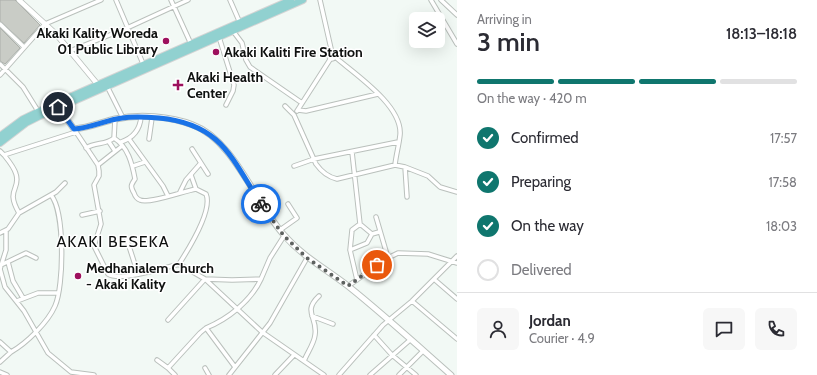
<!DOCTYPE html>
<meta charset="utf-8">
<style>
:root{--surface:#fff;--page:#f7f7f7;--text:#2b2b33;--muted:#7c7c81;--line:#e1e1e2;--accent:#0f766e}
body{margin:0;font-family:Cabin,sans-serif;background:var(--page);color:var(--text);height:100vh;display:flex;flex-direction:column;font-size:15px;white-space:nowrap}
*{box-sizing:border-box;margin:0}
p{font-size:13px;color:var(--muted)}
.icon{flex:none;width:22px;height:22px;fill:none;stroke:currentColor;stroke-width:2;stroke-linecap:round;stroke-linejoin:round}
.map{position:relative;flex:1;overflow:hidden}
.drawer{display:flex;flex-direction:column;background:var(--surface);width:360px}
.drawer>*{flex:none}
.buttons{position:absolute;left:409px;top:12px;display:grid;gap:8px}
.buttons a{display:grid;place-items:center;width:36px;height:36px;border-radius:6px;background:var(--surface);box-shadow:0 4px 16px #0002;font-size:20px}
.pin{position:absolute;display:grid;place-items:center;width:34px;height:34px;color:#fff;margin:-17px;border:2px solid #fff;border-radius:50%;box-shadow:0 1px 4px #0007}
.courier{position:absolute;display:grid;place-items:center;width:40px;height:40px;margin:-20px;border:3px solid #1a73e8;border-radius:50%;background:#fff;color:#222;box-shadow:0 1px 5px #0007}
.summary em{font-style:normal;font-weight:600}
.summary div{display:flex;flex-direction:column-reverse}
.summary{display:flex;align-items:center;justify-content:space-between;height:68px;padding:0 20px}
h1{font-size:26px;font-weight:600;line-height:30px}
.bar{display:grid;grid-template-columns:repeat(4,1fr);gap:6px 4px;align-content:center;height:48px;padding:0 20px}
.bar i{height:5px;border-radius:3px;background:var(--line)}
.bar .current{background:var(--accent)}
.bar p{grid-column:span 4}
.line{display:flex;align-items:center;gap:10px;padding:0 20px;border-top:1px solid var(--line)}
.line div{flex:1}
.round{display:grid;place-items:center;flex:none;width:42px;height:42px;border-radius:6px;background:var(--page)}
ol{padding:0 20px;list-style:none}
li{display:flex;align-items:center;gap:12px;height:44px}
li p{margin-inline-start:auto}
li .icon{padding:4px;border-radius:50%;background:var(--accent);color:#fff;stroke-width:4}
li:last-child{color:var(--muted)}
li i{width:22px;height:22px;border:2px solid var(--line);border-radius:50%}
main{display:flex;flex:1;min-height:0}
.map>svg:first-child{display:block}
.building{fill:#c9ccc6;stroke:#acaea9}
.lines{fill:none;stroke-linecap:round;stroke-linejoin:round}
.minor-casing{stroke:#bac0bc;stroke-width:5.5}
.tertiary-casing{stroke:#bac0bc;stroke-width:6}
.secondary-casing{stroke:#bac0bc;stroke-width:7}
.primary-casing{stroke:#d4d4d4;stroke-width:8}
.minor{stroke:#fff;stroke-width:3.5}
.tertiary{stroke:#fff;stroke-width:4.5}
.secondary{stroke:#fff;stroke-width:5}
.primary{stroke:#91d1d0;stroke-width:6}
.done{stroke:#5e6260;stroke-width:4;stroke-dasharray:0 7.2}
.route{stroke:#1a73e8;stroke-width:5}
.poi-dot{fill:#9d105d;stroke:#fff;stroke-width:1.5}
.labels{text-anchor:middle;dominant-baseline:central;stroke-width:3;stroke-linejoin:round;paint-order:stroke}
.poi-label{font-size:14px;font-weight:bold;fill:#0f1110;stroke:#fff;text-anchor:start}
.quarter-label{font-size:16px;letter-spacing:1px;fill:#0f1110;stroke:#fff}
</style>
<main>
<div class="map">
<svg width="457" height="375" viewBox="0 0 457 375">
<rect width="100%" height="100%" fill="#f2f9f5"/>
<path class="building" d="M0,0H15L40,25L24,43L0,21Z
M0,28L20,48L5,64L0,61Z"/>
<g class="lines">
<g class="minor-casing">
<path id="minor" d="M116,0L144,66
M171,0L191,44
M230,0L240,23
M320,0L332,53
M431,0L457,44
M441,0L457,15
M0,24L24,47
M233,31L242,43L246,60L250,67L302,103
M219,37L234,85L233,91L226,105
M70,51L127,28L188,0
M329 56a3 3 0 1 1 6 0a3 3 0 1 1-6 0Z
M335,57C355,74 403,106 400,135C399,145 396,155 395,165
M0,64L23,87L38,111
M0,75L45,24L101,0
M107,86L123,118
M285,106L294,115L316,164C321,171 328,177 337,179L395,165L405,167L428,176L440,187L457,192
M298,110L306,111L378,94
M297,111L331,58
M74,129L98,165L99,171V176L94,185L101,224L94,246L108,274C120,282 164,268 179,264C188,250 213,210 206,194L196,189C184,191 149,204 140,200C137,199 135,196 134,193C130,186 131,185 135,179C132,163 128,147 114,138
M129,139L163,186L168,196
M149,139L152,118
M109,142L115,151
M121,142C133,138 140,129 141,117
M86,148C96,142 106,145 114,138L115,119
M192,149L208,174
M0,151L4,155L76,132
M352,152L360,224
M4,155C8,160 14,167 16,174C21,190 5,189 19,213
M98,165L122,146
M133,166L145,162
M294,166L314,159L398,142
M405,167L407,197
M191,175L196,189
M180,192L186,180L200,164
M82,215L100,211
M376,217L388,258
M360,224L372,234
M280,230L297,218L288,204
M6,231V250L0,269L5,287L24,311L48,353L71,372L94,375
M0,233L8,229L19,213L56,192L65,183
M127,240L138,274
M350,250L367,243L372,234L379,232
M8,262L13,281L23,298
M179,264L205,279L262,332L324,375
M1,265L26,253L36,258
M357,280L350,250L352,230L360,224
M435,280L457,299
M348,286L388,258L398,253L428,254L457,263
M17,301L38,293H58
M412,301L457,339
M312,316L333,324
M168,320L205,279L232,280L261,279L270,258L284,236
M206,328C228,319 251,301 261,279
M374,335L392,355L416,375
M0,342L11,352L0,362
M11,352C27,343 48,322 55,306C64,286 65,212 51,195
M157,360L168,368
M304,361C307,353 314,344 315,335C318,317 302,312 319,296
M205,368L209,375
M0,372L7,375
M175,375L168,368L200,333L206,328L235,367
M229,375L270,323L307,258
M275,375L294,355
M339,375L383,325L412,301L457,256
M370,375L410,340
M399,375L423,351"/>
</g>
<g class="tertiary-casing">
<path id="tertiary" d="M19,0L56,34L99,86"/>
</g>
<g class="secondary-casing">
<path id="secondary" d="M58,107L74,129C88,128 102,122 115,119C139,114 170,116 193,125C234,140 255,203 284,235C302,256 326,269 348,286C383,314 417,345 451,375"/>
</g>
<g class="primary-casing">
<path id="primary" d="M0,136L23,119L56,103L291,0
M0,143L26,123L40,116L303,0"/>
</g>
<use href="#minor" class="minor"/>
<use href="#tertiary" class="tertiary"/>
<use href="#secondary" class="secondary"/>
<use href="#primary" class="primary"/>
</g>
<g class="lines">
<path class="done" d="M261,204L284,236L307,258L348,286L377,265"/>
<path class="route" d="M58,107L74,129C90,128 106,120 122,118C134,116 147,117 159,118C221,124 231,157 261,204"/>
</g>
<g class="poi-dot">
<circle cx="166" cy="41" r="4"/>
<circle cx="216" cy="52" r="4"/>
<path d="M176 79h4v4h4v4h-4v4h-4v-4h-4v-4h4z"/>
<circle cx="78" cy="276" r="4"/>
</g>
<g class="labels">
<g class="poi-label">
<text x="158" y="33" text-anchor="end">Akaki Kality Woreda<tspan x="158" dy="16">01 Public Library</tspan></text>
<text x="224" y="52">Akaki Kaliti Fire Station</text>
<text x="187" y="77">Akaki Health<tspan x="187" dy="16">Center</tspan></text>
<text x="86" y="268">Medhanialem Church<tspan x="86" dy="16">- Akaki Kality</tspan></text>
</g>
<g class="quarter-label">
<text x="113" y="241">AKAKI BESEKA</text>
</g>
</g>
</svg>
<div class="buttons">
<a><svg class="icon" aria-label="layers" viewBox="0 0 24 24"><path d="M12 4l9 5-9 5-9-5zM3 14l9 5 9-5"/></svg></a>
</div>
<div class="pin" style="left:377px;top:265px;background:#ea580c"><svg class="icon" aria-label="bag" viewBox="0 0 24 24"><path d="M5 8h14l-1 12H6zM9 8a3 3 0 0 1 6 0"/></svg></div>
<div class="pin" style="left:58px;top:107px;background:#1f2937"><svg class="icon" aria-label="home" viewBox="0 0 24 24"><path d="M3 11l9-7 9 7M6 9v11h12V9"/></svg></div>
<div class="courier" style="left:261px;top:204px"><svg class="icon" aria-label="bike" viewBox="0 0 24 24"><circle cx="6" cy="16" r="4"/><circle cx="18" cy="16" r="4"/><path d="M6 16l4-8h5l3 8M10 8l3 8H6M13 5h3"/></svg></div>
</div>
<section class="drawer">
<div class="summary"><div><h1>3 min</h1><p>Arriving in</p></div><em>18:13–18:18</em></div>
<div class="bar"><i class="current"></i><i class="current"></i><i class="current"></i><i></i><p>On the way · 420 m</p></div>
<ol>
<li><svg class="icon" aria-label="check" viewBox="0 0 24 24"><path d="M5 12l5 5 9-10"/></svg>Confirmed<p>17:57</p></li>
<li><svg class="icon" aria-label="check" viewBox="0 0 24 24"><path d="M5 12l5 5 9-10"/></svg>Preparing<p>17:58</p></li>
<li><svg class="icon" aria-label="check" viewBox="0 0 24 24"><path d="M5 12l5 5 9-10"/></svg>On the way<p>18:03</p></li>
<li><i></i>Delivered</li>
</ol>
<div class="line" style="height:72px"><a class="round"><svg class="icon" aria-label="person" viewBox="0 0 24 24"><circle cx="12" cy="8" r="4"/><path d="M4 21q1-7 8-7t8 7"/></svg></a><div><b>Jordan</b><p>Courier · 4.9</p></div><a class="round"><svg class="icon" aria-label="chat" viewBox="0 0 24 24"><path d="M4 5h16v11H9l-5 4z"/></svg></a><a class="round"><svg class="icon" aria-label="phone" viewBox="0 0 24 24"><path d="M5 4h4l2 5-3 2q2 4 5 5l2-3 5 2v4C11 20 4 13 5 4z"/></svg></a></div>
</section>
</main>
